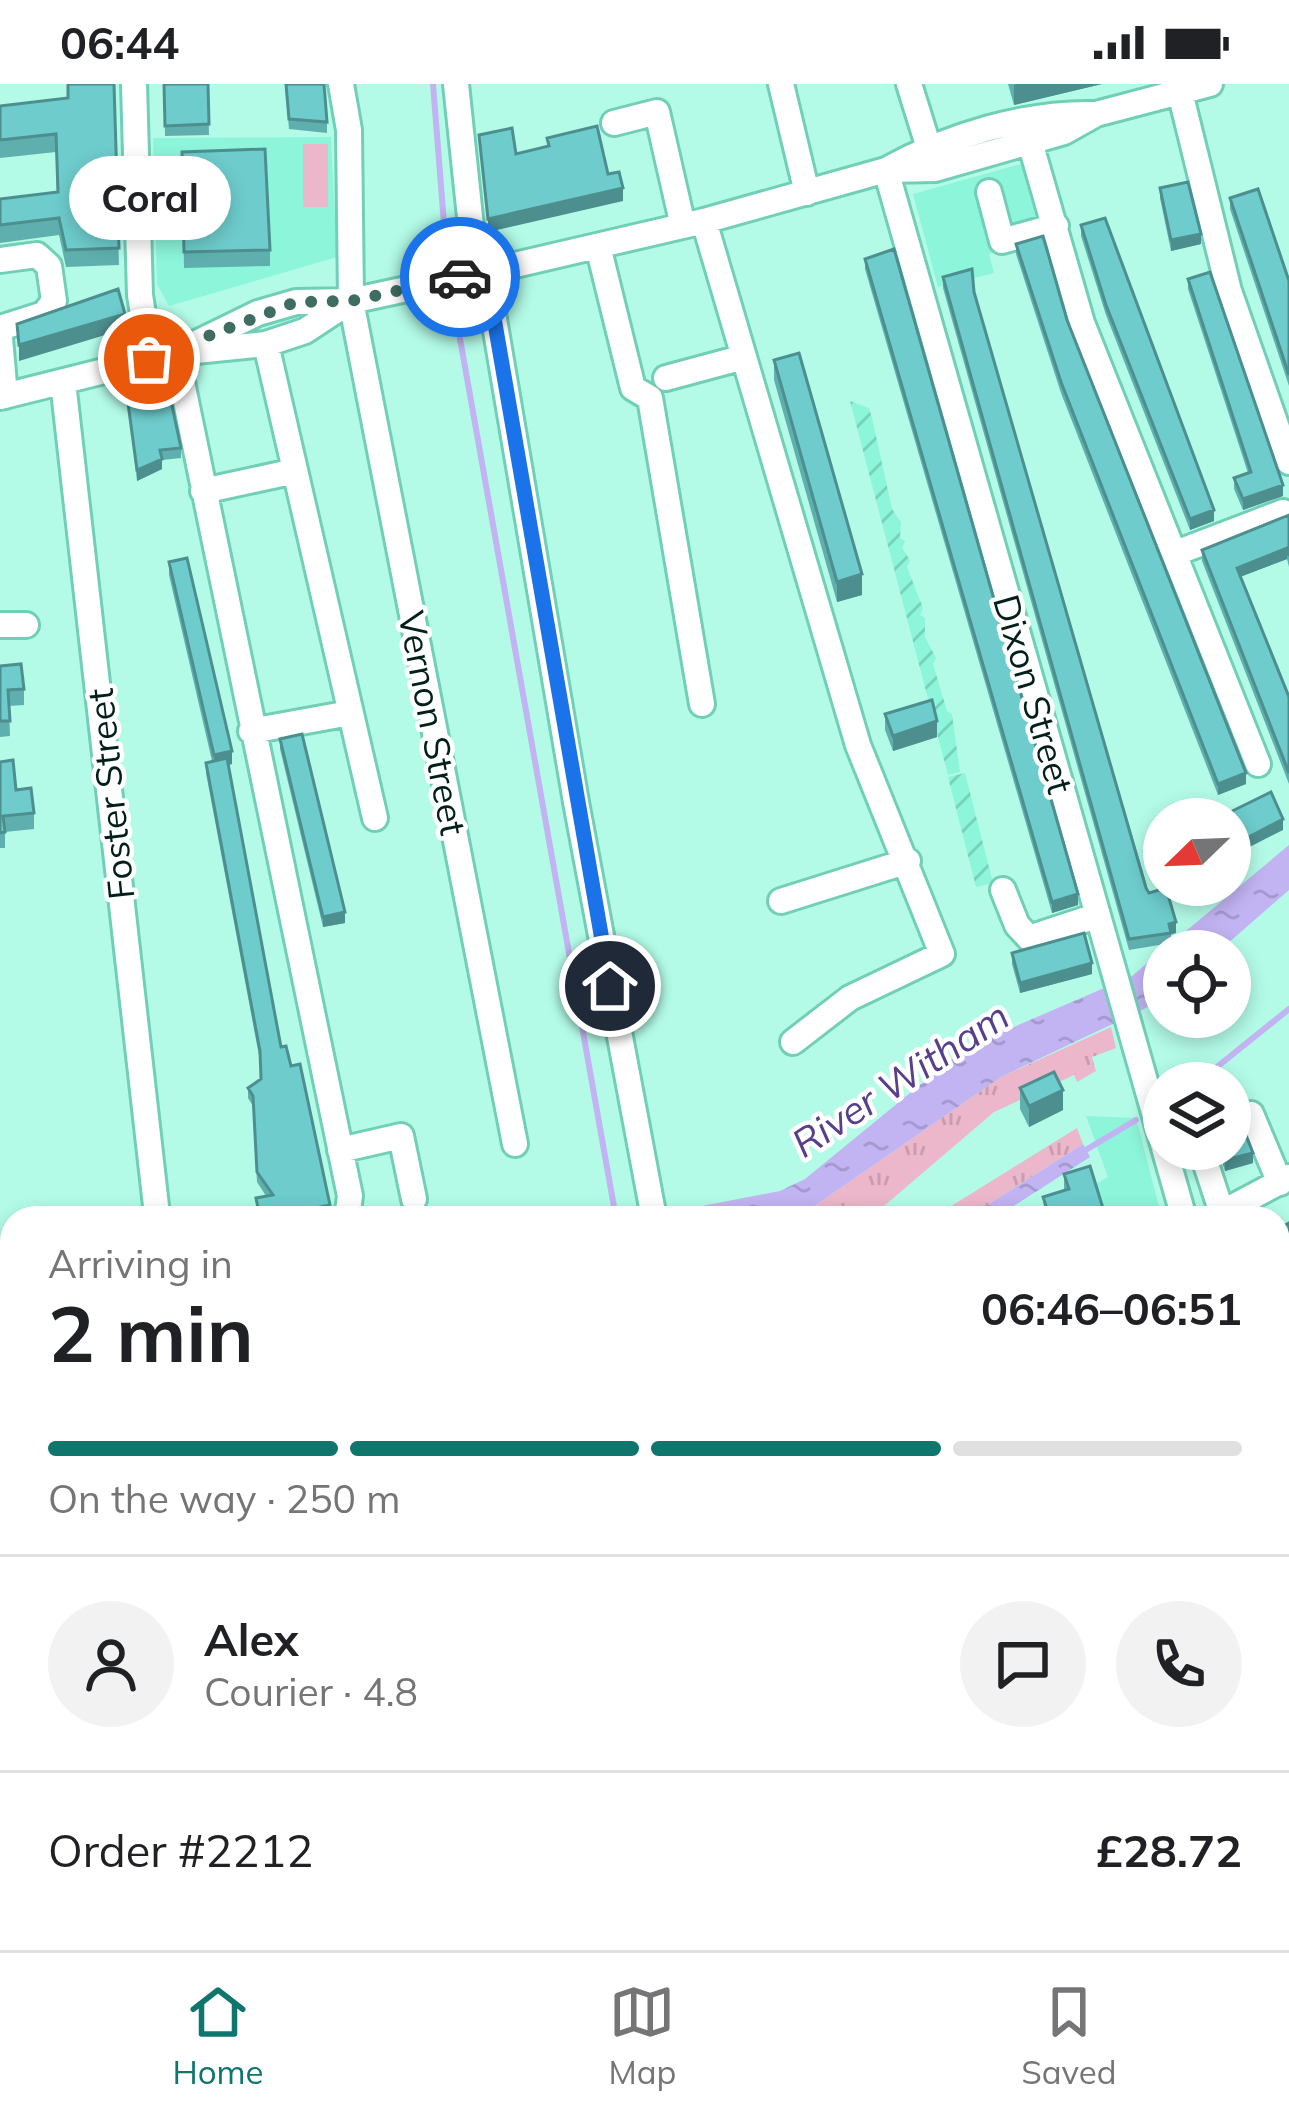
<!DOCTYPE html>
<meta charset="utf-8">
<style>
:root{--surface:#fff;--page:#f2f2f2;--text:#202124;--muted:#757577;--line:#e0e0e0;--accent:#0f766e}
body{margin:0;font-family:Mulish,sans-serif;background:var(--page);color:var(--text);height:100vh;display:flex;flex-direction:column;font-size:45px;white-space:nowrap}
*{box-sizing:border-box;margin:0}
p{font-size:39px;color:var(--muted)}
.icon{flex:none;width:66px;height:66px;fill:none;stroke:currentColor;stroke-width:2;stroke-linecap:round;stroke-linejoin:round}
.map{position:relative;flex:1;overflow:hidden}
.panel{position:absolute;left:0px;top:1122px;width:1290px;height:744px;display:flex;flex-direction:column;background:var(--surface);border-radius:36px 36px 0 0;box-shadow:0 6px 18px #0003}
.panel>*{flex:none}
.needle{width:78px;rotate:247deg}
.controls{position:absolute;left:1143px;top:714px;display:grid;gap:24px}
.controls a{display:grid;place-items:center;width:108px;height:108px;border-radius:50%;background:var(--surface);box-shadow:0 6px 18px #0003;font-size:60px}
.pin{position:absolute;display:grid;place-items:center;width:102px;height:102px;color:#fff;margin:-51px;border:6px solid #fff;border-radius:50%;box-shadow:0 3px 12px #0007}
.courier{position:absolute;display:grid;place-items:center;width:120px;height:120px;margin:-60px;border:9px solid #1a73e8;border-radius:50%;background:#fff;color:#222;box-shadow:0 3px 15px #0007}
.bubble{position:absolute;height:84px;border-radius:42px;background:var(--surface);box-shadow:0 6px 18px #0003;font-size:39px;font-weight:700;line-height:84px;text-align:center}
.summary em{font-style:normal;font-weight:700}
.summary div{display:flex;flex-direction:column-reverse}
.summary{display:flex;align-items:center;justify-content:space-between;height:204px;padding:0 48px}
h1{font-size:78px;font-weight:700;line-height:90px}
.bar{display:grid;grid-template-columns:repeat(4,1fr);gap:18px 12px;align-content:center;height:144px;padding:0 48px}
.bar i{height:15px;border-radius:9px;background:var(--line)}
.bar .active{background:var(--accent)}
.bar p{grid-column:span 4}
.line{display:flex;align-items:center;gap:30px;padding:0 48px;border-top:3px solid var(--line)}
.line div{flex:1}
.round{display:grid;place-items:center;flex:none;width:126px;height:126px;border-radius:63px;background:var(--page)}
.status{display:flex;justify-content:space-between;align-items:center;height:84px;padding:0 60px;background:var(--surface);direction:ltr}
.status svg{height:33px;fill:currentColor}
.tabs{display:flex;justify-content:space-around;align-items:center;height:168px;border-top:3px solid var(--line);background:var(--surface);font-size:33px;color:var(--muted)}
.tabs a{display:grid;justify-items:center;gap:6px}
.tabs .active{color:var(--accent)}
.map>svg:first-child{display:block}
.built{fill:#8cf5da}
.industrial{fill:url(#industrial-furrows)}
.grass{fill:url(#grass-tufts)}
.garden{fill:#ecb7ca}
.water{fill:url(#water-ripples)}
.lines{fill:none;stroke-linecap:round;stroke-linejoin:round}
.stream{stroke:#c2b3f2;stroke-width:6}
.minor-casing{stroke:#72cfb7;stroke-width:30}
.minor{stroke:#fff;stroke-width:24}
.wall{fill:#5fafaf}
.shaded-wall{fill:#4d8f8f}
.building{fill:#6ecccc;stroke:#4d8f8f;stroke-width:3}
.done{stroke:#406d61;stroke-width:12;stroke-dasharray:0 21.6}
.route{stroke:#1a73e8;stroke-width:15}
.labels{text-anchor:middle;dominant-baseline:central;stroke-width:9;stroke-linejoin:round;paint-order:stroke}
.street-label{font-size:36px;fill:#022019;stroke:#fff}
.water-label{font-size:39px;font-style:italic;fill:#57408b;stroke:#fff}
</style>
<div class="status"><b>06:44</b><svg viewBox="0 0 49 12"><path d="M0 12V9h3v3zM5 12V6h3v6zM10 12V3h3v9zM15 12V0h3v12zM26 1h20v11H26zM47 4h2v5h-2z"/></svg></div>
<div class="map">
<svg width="1289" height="1866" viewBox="0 0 1289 1866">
<defs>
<pattern id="industrial-furrows" width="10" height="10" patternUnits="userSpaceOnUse" patternTransform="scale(3)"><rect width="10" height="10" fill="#8cf5da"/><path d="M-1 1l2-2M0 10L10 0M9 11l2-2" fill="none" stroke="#77d2ba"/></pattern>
<pattern id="grass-tufts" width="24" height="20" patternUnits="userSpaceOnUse" patternTransform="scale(3)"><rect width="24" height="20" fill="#ecb7ca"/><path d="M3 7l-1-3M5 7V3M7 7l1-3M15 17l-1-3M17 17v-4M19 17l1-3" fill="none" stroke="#c99dad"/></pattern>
<pattern id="water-ripples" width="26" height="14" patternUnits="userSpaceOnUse" patternTransform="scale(3)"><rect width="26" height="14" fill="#c2b3f2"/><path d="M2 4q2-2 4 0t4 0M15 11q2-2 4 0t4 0" fill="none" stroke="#a59acf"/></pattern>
</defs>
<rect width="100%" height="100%" fill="#b3fbe7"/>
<path class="built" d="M331,53L337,173L169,222L157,200L153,54Z
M1021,80L1042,154L989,170L994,189L938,203L913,110Z
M1086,1032L1136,1034L1162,1134H1038L1108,1093Z
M0,1657H12V1854H193V1866H0Z"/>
<path class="industrial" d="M850,317L869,324L872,334L892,425L901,438L900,454L905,457L902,464L910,476L907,483L923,524L920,531L925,534V553L936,574L933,580L947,627L952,630L960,688L948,691Z
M965,689L993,799L976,803L948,693Z"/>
<path class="grass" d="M1111,943L1116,964L1092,973L1096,987L1077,998L1074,991L994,1028L870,1134H797L1001,993Z
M1077,1044L1083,1060L967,1134H932Z"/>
<path class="garden" d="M303,60H328V123H303Z"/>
<path class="water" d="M1289,761V806L1219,867H1164V913L1142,926L1001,993L797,1134H672L671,1128L780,1107L805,1095L965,964L1132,892Z
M1083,1060L1090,1073L995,1134H967Z"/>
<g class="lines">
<path class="stream" d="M433,0L448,191
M451,204L616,1134
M1197,999L1289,925
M1084,1067L1136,1036
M538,1866L541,1854"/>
<g class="minor-casing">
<path id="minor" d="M134,0L140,211L150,275
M341,0L349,46L351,217L515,1060
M456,0L476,190
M781,0L807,109
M909,0L933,77
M1180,8L1229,207L1289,378
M614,39L657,28L683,142
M1030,58L1082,239L1258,680
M886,86L1184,1134
M888,86L935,85L1064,48L1096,30L1210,0
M989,108L1002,157L1056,142
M704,137L858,661L942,870L850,914L793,958
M598,162L633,304L650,314L702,620
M0,176L37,171L49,182L54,217L44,230L0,244
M486,188L576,718L654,1134
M0,254L5,312
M266,260L375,734
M176,269L258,229L296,218L351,217L476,190L704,137L886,86C947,52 1026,28 1096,30
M176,269L350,1112L347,1134
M666,294L744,273
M63,298L156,1122
M0,313L176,269L266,260L305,247L349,218
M203,407L295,387
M1176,469L1283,428
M0,541H26
M251,647L350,629
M1003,806L1017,841L1029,854L1096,832
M781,817L908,777
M1230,1037L1251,1030L1280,1099
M1201,1065L1222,1129
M340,1066L401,1052L414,1115
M1212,1134L1289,1093
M0,1265L12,1267
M1278,1290L1289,1285
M0,1306H12
M1289,1377L1278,1384L1289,1404
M1278,1528L1289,1527
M0,1632L12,1633
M1278,1676L1289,1675
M852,1854L853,1857
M1020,1854L1022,1866
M574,1866L577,1854
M756,1866L759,1854"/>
</g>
<use href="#minor" class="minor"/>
</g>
<path class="wall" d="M114,0L119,181L66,183L59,151L0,159V115L57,108L56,68L0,74V22L68,14Z
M164,0H208L209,51L165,52Z
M285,0L327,38V49L289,45Z
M1008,0H1102L1014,21Z
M182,68L270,166V182L184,184Z
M1160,104L1201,160L1171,167L1160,114Z
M1230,114L1289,197V302L1230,125Z
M1081,141L1214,437L1190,446L1106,231L1081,152Z
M1016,160L1067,236L1246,700L1218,711L1061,309L1016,170Z
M865,175L1078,821L1052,829L865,185Z
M943,193L974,208L1149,809L1176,849L1171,850V859L1129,866L943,204Z
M1188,195L1283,412L1243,426L1234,405V394L1248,389L1188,205Z
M774,276L862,511L837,518L774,296Z
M128,319L181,364V374L162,376V385L137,397Z
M1289,431V483L1287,475L1240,493L1289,613V700L1202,477V466Z
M169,478L232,680L229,681L281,963L291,982L330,1131L316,1134H258L256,1114L266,1112L257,1098L253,1022L248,1014V1004L261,996L260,977L206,689V679L212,677L169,491Z
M0,582L24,605V621L9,622L10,652L0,653Z
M885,630L937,653L893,667L885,646Z
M280,655L345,839L323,843L280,665Z
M0,678L16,706L34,729V745L5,748V764H0Z
M1012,869L1092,890L1020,909L1012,880Z
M1020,1004L1063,1026L1029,1043L1020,1025Z
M1218,1065H1230L1253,1079L1225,1087Z
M1064,1090L1106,1134H1045L1043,1113L1064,1107Z
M0,1341H12V1572L0,1571Z"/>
<path class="shaded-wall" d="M1016,0H1102L1014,21V1Z
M623,104V117L488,148V135Z
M1201,150V160L1171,167V156Z
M125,230V245L19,277V261Z
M162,375V385L137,397V386Z
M1283,401V412L1243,426V415Z
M1214,426V437L1190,446V435Z
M1287,464V475L1237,494V484Z
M862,490V511L837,518V498Z
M937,637V653L893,667V652Z
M232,667V680L214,684V671Z
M1246,689V700L1218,711V700Z
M1283,735V746L1230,773V763Z
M1078,810V821L1052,829V818Z
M345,828V839L323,843V833Z
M1176,838V849L1171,850L1169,840Z
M1092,879V890L1020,909V899Z
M1063,1006V1026L1029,1043V1022Z
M1253,1069V1079L1225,1087V1076Z
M330,1121V1131L316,1134H270Z
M1289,1210V1226L1278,1232V1216Z"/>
<path class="building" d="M68,0H114L119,164L66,166L59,134L0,141V115L58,108L56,50L0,56V22L68,14Z
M164,0H208L209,40L165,42Z
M286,0H324L327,38L289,35Z
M597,42L608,90L619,88L623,104L488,135L479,51L512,44L516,70L549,62L547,54Z
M265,65L270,166L184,168L182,68Z
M1188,98L1201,150L1171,156L1160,104Z
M1258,105L1289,197V291L1230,114Z
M1105,134L1214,426L1190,435L1106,221L1081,141Z
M1043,152L1067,236L1246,689L1218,700L1061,298L1016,160Z
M894,165L1078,810L1052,818L865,175Z
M972,185L974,208L1146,804L1149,809L1166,804L1176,838L1169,840L1171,849L1129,855L943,193Z
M1210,188L1283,401L1243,415L1234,394L1251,388L1188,195Z
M118,205L125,230L19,261L17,240Z
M799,269L862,490L837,498L774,276Z
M169,308L181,364L160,366L162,375L137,386L128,319Z
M1289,431V472L1287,464L1237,484L1289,613V689L1202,466Z
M187,474L232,667L214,671L169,478Z
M21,580L24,605L8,606L10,637H0V582Z
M932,616L937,637L893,652L885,630Z
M302,650L345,828L323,833L280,655Z
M227,674L281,963L286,962L291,982L300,980L330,1121L270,1134H260L256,1114L273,1111L257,1088L253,1012L248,1004L261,995L260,967L206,679Z
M13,676L16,706L31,704L34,729L3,732L5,748L0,749V678Z
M1271,708L1283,735L1230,763V735H1216Z
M1084,849L1092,879L1020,899L1012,869Z
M1054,988L1063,1006L1029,1022L1020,1004Z
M1242,1041L1253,1069L1225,1076L1222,1065H1230V1045Z
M1090,1082L1106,1134H1050L1043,1113L1069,1105L1064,1090Z
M1289,1139V1210L1278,1216V1145Z
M0,1341H12V1551H0Z
M0,1672H12V1854H67V1866H0Z"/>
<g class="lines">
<path class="done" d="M149,275L296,218L351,217L460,193"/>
<path class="route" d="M460,193L486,188L610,902"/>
</g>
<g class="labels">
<g class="street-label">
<text transform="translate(1034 610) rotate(74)">Dixon Street</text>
<text transform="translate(433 639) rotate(79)">Vernon Street</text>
<text transform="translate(110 710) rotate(-96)">Foster Street</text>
</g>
<g class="water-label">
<text transform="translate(900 995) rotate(-33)">River Witham</text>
</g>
</g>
</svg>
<div class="controls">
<a><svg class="needle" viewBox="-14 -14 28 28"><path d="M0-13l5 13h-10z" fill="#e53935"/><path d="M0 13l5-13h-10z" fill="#757577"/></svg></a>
<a><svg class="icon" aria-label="locate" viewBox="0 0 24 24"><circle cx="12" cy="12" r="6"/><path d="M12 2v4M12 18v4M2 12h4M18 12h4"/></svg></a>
<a><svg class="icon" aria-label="layers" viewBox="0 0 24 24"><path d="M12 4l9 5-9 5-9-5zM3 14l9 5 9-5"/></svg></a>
</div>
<div class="pin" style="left:149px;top:275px;background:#ea580c"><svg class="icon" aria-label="bag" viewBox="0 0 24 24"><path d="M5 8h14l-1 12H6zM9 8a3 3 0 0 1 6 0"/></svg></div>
<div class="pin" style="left:610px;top:902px;background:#1f2937"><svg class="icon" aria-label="home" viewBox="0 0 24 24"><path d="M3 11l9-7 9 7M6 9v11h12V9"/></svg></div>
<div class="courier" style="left:460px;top:193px"><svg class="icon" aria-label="car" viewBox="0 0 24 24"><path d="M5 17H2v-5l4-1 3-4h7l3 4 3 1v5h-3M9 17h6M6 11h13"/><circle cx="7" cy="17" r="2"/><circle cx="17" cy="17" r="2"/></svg></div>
<div class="bubble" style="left:69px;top:72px;width:162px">Coral</div>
<section class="panel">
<div class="summary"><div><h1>2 min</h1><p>Arriving in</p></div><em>06:46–06:51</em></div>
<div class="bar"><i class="active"></i><i class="active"></i><i class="active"></i><i></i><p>On the way · 250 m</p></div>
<div class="line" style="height:216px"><a class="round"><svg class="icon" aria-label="person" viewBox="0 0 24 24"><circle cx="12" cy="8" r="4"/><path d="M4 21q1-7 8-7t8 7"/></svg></a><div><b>Alex</b><p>Courier · 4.8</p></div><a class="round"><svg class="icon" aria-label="chat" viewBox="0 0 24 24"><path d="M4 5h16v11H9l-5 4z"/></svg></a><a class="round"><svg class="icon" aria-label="phone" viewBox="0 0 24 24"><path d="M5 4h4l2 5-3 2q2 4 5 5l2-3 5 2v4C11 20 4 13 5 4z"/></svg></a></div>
<div class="line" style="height:156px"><div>Order #2212</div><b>£28.72</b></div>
</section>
</div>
<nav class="tabs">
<a class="active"><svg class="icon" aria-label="home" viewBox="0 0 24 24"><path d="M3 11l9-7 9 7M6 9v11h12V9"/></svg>Home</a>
<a><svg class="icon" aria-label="map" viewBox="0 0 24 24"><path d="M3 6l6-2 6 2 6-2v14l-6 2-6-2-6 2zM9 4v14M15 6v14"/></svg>Map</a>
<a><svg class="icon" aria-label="saved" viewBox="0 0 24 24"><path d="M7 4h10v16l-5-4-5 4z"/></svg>Saved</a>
</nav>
